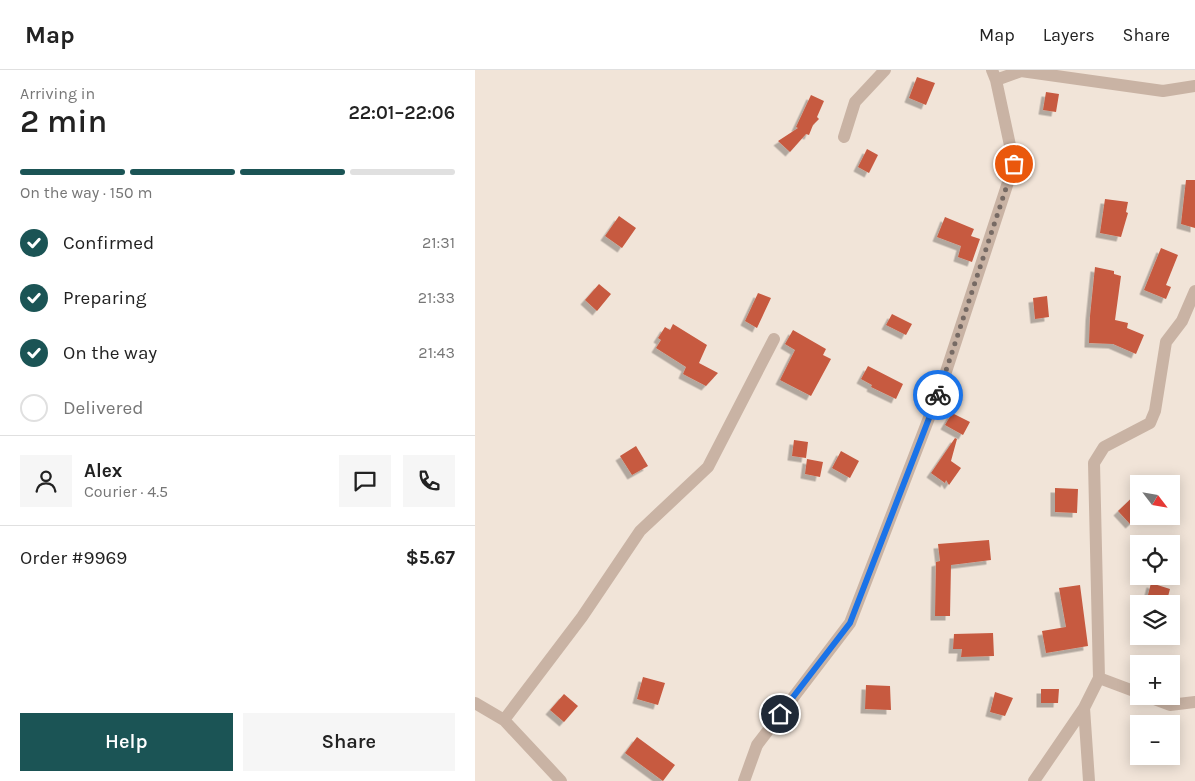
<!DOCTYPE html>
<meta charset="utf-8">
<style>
:root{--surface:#fff;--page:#f6f6f6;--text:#222;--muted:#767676;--line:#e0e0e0;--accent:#1b5455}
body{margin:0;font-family:Karla,sans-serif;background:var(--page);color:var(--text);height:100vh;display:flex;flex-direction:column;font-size:19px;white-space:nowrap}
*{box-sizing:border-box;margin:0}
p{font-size:16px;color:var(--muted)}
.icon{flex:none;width:28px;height:28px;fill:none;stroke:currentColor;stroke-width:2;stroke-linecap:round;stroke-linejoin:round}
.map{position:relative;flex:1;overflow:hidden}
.side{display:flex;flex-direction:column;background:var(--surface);width:475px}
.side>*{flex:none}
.needle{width:32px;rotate:121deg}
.fabs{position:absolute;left:655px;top:405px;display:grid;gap:10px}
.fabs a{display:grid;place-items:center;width:50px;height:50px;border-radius:0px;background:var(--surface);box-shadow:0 2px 12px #0003;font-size:25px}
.pin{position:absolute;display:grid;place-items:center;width:42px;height:42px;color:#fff;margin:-21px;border:2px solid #fff;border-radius:50%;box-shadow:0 1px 5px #0007}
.courier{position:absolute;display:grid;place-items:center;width:50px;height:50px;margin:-25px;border:4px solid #1a73e8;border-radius:50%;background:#fff;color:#222;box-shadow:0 1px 6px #0007}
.summary em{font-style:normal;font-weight:600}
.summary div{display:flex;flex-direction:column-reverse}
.summary{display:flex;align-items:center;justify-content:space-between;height:85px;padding:0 20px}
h1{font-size:32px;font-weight:600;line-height:38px}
.bar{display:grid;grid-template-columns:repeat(4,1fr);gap:8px 5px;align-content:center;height:60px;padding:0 20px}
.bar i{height:6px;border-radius:4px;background:var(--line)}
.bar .current{background:var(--accent)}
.bar p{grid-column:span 4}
.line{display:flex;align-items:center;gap:12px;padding:0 20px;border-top:1px solid var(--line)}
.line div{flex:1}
.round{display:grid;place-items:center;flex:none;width:52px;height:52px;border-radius:0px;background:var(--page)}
ol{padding:0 20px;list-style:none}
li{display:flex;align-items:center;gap:15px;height:55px}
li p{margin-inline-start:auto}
li .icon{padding:5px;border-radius:50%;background:var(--accent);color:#fff;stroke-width:4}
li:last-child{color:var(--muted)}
li i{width:28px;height:28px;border:2px solid var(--line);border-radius:50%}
.button{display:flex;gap:10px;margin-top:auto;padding:10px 20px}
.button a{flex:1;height:58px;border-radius:0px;background:var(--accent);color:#fff;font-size:20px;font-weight:600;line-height:58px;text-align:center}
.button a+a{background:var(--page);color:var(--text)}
header{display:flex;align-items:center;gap:30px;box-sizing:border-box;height:70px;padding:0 25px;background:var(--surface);border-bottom:1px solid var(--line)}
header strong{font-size:24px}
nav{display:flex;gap:28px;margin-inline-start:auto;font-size:18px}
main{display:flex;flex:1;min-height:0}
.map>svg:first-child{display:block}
.building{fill:#c75a40;filter:url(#shadow)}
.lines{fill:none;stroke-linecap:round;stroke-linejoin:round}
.minor{stroke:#c9b3a4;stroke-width:12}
.done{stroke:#766a64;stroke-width:5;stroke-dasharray:0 9}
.route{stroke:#1a73e8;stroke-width:6}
</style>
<header>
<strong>Map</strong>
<nav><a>Map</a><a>Layers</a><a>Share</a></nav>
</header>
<main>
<section class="side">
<div class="summary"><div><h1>2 min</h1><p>Arriving in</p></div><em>22:01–22:06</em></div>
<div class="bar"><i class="current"></i><i class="current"></i><i class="current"></i><i></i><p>On the way · 150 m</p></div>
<ol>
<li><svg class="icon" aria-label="check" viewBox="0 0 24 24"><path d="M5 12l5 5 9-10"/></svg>Confirmed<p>21:31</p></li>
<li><svg class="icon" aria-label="check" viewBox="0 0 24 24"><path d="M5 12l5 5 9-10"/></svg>Preparing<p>21:33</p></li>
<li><svg class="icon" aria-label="check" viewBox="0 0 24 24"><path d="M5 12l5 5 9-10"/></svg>On the way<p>21:43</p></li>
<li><i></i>Delivered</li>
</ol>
<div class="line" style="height:90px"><a class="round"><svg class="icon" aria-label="person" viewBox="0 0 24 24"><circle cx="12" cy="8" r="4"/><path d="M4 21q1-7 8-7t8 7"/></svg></a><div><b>Alex</b><p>Courier · 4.5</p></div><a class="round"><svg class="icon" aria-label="chat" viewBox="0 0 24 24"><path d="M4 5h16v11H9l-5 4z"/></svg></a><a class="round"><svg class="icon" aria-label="phone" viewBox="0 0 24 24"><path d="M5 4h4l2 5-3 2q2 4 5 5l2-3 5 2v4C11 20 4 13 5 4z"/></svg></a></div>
<div class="line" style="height:65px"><div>Order #9969</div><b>$5.67</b></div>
<div class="button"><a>Help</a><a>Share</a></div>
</section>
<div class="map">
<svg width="720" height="711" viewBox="0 0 720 711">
<defs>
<filter id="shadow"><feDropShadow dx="-4.5" dy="4.5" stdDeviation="0" flood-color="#0004"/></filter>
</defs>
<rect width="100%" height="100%" fill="#f1e4d8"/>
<path class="building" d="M442,7L460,13L451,35L434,28Z
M571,22L584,24L581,42L568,40Z
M336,25L349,31L342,47L344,49L338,55L334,65L331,64L315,82L303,71L323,58L321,57Z
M392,79L403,85L394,103L383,97Z
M711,110H720V158L706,154Z
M630,129L653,132L651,142L653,143L646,167L625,163Z
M144,146L161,158L147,178L130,166Z
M470,147L499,159L496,166L505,169L497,192L483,187L486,176L462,167Z
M686,178L703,185L691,215L696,217L691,229L669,220Z
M620,197L639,201V204L646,206L640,250L653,253L652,258L669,265L661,284L638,274L614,273L615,246Z
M124,214L136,224L122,241L110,230Z
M283,223L296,228L282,258L270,251Z
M572,226L574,247L560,249L558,228Z
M417,244L437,254L431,265L411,255Z
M198,254L232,275L224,293L243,303L231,316L208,304L211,297L181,278L186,270L183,268L190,257L195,260Z
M318,260L351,279L348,285L356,289L336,326L305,310L320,280L310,274Z
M393,296L428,314L421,329L396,317L397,315L386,309Z
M477,343L495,352L488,365L470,355Z
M480,368L482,369L476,391L486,398L474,415L471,410L470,413L456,403Z
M319,370L333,372L331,388L317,386Z
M161,376L173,396L157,405L145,386Z
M366,381L384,391L375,408L357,398Z
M332,389L348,392L345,407L330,404Z
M580,418L603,419L602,443L580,442Z
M664,421V446L655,454L643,441Z
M514,470L516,490L476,495L475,546H460L461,492L465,491L463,474Z
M676,513L695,519L691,534L672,529Z
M605,515L613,576L571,583L567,561L591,557L584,518Z
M518,563L519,586L486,587L487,579H478L479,564Z
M168,607L190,613L183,635L162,629Z
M391,615L415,616L416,640L390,639Z
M566,619H584L583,633H566Z
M520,622L538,628L530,646L515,642Z
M89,624L103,636L89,652L75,640Z
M162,667L200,695L188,711L150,683Z"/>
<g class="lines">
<path class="minor" d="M521,10L546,1L688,21L720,16
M369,67L380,32L410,0
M624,608L664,623
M671,626L695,635L720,632
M0,633L29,650L86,711
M609,638L614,711
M29,650L107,547L165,461L233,397L299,269
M269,711L282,675L375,553L467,314L539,94L521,10L517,0
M559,711L609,638L624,608L619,393L629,377L675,353L680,341L691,272L707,251L720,221"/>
</g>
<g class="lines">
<path class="done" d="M463,325L539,94"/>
<path class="route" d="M305,644L375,553L463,325"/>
</g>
</svg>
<div class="fabs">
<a><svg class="needle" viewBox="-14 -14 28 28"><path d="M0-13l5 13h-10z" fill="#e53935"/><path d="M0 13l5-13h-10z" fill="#767676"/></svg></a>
<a><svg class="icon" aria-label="locate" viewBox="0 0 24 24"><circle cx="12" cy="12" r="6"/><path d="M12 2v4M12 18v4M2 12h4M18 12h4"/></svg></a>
<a><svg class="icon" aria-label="layers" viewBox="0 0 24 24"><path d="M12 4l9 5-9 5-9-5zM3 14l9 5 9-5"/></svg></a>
<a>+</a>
<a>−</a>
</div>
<div class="pin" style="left:539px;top:94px;background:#ea580c"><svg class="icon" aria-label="bag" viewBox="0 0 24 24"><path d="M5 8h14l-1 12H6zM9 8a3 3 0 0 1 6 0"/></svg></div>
<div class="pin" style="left:305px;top:644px;background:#1f2937"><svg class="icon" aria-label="home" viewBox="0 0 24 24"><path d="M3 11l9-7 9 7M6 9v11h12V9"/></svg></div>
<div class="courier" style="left:463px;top:325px"><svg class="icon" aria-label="bike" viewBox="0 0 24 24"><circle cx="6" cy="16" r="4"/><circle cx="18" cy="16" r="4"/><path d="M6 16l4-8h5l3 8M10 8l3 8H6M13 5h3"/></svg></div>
</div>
</main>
